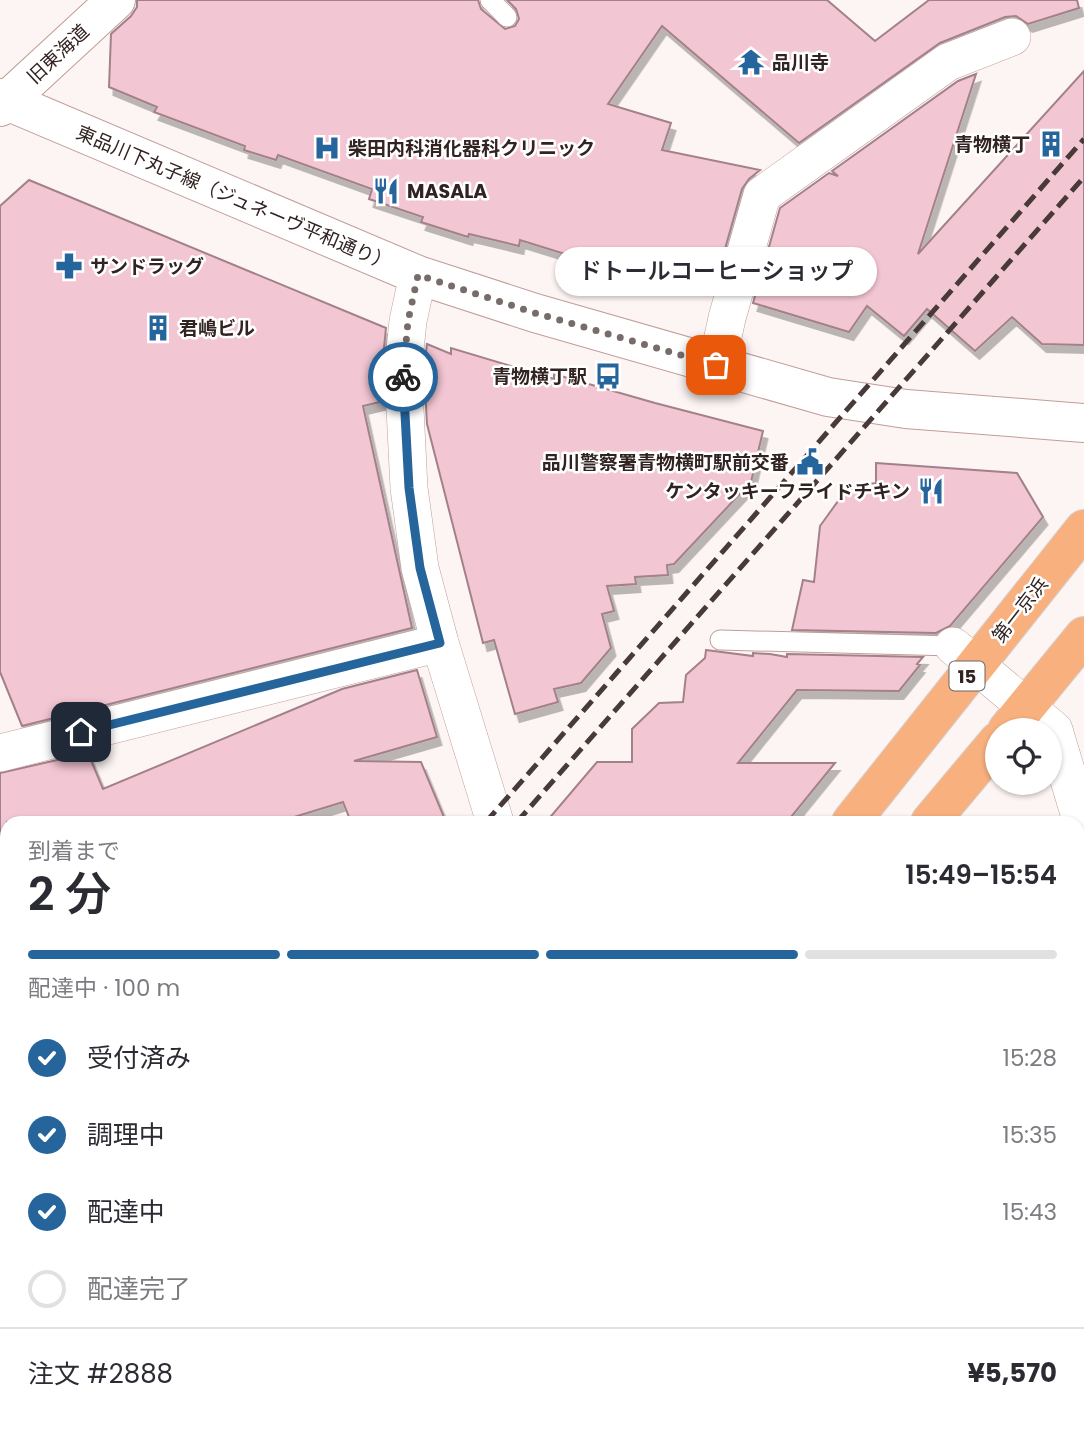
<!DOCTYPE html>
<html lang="ja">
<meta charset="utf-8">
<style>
:root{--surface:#fff;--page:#f7f7f7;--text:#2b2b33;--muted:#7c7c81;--line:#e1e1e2;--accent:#26659c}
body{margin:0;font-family:Poppins,"Noto Sans JP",sans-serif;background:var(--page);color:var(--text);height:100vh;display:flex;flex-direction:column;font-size:26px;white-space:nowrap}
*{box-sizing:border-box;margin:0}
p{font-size:23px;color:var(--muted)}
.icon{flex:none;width:38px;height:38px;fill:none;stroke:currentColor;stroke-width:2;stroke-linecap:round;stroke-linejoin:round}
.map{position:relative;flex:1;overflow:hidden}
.sheet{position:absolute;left:0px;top:816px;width:1085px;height:618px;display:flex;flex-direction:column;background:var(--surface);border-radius:21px 21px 0 0;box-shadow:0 2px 5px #0004}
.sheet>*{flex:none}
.tools{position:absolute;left:985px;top:718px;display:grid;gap:14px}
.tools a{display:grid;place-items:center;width:77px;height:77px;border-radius:50%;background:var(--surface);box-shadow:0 2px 5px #0004;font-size:35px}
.pin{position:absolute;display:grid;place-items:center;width:60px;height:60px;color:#fff;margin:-30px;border-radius:14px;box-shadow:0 4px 10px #0006}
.courier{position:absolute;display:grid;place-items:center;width:70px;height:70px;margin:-35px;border:5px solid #26659c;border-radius:50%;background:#fff;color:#222;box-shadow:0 2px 9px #0007}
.bubble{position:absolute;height:49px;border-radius:24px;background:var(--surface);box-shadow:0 2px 5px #0004;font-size:23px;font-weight:600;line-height:49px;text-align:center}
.overview em{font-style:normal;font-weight:600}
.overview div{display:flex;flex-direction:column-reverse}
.overview{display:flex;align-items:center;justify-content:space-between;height:119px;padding:0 28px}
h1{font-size:46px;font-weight:600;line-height:52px}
.bar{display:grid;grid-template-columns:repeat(4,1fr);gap:10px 7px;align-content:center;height:84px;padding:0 28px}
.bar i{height:9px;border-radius:5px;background:var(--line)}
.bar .current{background:var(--accent)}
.bar p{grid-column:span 4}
.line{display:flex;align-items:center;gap:18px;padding:0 28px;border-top:2px solid var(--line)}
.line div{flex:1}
ol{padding:0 28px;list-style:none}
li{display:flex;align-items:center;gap:21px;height:77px}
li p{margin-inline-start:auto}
li .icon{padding:7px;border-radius:50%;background:var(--accent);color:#fff;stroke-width:4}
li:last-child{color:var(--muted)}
li i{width:38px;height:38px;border:4px solid var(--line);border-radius:50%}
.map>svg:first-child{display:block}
.green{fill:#f1e3c9}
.building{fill:#f3c6d3;stroke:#a2818a;stroke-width:2;filter:url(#shadow)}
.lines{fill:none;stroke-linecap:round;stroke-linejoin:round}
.lane-casing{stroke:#c19d98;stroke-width:21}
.street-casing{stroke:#c19d98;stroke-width:38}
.secondary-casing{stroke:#c19d98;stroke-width:40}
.highway-casing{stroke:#d6d3d3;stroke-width:40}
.lane{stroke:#fff;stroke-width:19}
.street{stroke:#fff;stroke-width:37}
.secondary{stroke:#fff;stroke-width:38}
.highway{stroke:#f8b07e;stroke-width:38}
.rail{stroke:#473a38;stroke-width:5;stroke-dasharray:14 7;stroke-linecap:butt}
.done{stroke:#786c6b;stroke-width:7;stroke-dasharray:0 12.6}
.route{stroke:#26659c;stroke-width:9}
.labels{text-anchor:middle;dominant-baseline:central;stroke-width:5;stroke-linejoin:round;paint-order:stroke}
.shield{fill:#fff;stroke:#6f6564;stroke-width:2}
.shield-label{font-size:18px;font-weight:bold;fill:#312321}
.street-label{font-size:19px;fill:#312321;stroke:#fff}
.poi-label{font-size:19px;font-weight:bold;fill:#312321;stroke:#fff;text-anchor:start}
</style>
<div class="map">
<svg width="1084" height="1432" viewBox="0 0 1084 1432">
<defs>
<filter id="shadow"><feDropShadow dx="4.5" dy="8" stdDeviation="0" flood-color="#0004"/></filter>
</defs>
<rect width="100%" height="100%" fill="#fdf5f4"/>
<path class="green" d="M7,1219V1307L0,1315V1222Z"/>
<path class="building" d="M137,0H478L481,9L505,29L515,26L519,19L516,9L507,0H827L875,41L929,0H1077L1079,8L1028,24L1016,16L1005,17L940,43L799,143L662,26L608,104L671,123L662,150L760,170L749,179L742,189L715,284L628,266L626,273L520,240L519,246L469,234L468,237L421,222L423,217L369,199L372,189L278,155L276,160L244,150L245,146L154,112L157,107L109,87L111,34L131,16L137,7Z
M1084,71V345L1042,344L1012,317L975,351L927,309L904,336L867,306L849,332L753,303L780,208L829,173L838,176L832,171L958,81L976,74L918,254Z
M29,180L386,328L382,367L384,401L363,406L412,628L22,726L0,672V206Z
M427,344L451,354V348L554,379V374L655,403L763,431L751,482L674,564L667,565L668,575L635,577L636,584L607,586L614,611L602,614L611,648L581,683L554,689L558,702L515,714L494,640L483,643L427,424L424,370Z
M876,463L1017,473L1043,517L950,626L936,633L792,630L803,580L814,582L820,526L841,497L853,487L876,483Z
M706,650L753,656V653L770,654L787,657V654L923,657L917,664L920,665L899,691L797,690L738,763H835L787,822H546L597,762H632V729L659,703L683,702L686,675L705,658Z
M417,670L437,737L354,761L421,762L446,822H351L343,802L278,822H7V836L0,839V773L88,753L103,789L342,689Z"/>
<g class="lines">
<g class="lane-casing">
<path id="lane" d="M490,0L507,17
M720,640L953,646
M948,1426L949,1432"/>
</g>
<g class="street-casing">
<path id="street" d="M418,275L408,321L403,369L409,488L420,568L440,643L495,822
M717,365L727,318L762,195L948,62L1012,37
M953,646L1054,730L1084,830
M0,753L440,643
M1083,1017L1084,1008
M0,1110L7,1106
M0,1157L7,1171
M161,1426L168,1432
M684,1426L685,1432"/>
</g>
<g class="secondary-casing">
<path id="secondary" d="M0,98L418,275L535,313L828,397L906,409L1084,423
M0,107L116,0"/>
</g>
<g class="highway-casing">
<path id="highway" d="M1007,730L1084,636
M851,822L1084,529
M930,822L998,741
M353,1432L358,1426
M424,1432L429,1426"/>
</g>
<use href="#lane" class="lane"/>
<use href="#street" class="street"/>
<use href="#secondary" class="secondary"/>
<use href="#highway" class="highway"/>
<path class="rail" d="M486,822L1084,139
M517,822L1084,177
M0,1375L7,1367
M0,1412L7,1404"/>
</g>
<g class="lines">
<path class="done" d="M403,377L408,321L418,275L535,313L716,365"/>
<path class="route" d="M81,732L440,643L420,568L409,488L403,377"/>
</g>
<defs>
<g id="temple-bare" transform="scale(2.1)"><path d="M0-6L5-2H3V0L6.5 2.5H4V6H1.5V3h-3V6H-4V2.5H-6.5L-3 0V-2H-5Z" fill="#26659c" stroke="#fff" stroke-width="2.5" paint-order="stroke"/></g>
<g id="building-bare" transform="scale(2.1)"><path d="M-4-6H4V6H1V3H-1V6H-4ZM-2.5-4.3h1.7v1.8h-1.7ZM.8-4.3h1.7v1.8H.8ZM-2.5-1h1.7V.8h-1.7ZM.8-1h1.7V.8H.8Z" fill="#26659c" stroke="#fff" stroke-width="2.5" paint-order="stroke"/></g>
<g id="hospital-bare" transform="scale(2.1)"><path d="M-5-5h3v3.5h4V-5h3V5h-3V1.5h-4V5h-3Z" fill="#26659c" stroke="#fff" stroke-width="2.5" paint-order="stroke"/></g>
<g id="restaurant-bare" transform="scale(2.1)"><path d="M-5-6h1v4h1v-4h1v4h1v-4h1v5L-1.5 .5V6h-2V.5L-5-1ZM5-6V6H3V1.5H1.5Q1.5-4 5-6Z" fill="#26659c" stroke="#fff" stroke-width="2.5" paint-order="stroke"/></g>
<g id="pharmacy-bare" transform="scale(2.1)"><path d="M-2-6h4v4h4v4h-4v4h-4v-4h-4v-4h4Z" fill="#26659c" stroke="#fff" stroke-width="2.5" paint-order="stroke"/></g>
<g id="bus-bare" transform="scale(2.1)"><path d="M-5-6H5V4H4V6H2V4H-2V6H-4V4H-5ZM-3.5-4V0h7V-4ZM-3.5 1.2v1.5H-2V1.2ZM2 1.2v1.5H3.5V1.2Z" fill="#26659c" stroke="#fff" stroke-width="2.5" paint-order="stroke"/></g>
<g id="civic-bare" transform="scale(2.1)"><path d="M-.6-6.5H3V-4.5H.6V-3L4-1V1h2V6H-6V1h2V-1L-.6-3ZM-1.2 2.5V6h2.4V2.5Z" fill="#26659c" stroke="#fff" stroke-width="2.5" paint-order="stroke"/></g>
</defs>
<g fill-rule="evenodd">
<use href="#temple-bare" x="751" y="62"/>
<use href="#building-bare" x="1051" y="144"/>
<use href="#hospital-bare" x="327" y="148"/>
<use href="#restaurant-bare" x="386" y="191"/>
<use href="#pharmacy-bare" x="69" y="266"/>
<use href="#building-bare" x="158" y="328"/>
<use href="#bus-bare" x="608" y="376"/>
<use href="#civic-bare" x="810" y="462"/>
<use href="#restaurant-bare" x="931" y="491"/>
</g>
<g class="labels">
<rect class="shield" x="949.5" y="661.5" width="35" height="29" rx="5"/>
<g class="shield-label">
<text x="967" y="676">15</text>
</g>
<g class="street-label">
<text transform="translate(58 54) rotate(-43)">旧東海道</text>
<text transform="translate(234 198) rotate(23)">東品川下丸子線（ジュネーヴ平和通り）</text>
<text transform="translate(1020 610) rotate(-52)">第一京浜</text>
</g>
<g class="poi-label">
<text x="772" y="62">品川寺</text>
<text x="1030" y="144" text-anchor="end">青物横丁</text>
<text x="348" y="148">柴田内科消化器科クリニック</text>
<text x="407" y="191">MASALA</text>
<text x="90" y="266">サンドラッグ</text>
<text x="179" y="328">君嶋ビル</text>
<text x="587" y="376" text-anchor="end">青物横丁駅</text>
<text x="789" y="462" text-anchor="end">品川警察署青物横町駅前交番</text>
<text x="910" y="491" text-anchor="end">ケンタッキーフライドチキン</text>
</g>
</g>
</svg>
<div class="tools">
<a><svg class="icon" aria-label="locate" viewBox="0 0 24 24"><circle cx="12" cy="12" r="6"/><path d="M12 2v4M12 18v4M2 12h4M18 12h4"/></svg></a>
</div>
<div class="pin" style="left:716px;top:365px;background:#ea580c"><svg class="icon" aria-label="bag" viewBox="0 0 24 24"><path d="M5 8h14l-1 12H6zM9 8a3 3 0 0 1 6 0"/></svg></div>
<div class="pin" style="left:81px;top:732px;background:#1f2937"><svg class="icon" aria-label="home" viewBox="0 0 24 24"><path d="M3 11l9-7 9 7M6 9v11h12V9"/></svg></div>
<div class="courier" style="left:403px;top:377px"><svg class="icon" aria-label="bike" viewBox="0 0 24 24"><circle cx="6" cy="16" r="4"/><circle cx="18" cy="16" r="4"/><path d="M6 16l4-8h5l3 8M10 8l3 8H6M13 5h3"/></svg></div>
<div class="bubble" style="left:555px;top:247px;width:322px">ドトールコーヒーショップ</div>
<section class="sheet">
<div class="overview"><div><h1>2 分</h1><p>到着まで</p></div><em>15:49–15:54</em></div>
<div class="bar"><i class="current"></i><i class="current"></i><i class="current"></i><i></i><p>配達中 · 100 m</p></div>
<ol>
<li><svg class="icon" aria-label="check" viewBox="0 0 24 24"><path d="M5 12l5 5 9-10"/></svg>受付済み<p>15:28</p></li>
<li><svg class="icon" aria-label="check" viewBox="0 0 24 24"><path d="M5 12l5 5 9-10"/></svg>調理中<p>15:35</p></li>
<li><svg class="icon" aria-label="check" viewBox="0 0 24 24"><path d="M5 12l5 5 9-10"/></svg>配達中<p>15:43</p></li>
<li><i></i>配達完了</li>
</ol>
<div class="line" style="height:91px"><div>注文 #2888</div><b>¥5,570</b></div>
</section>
</div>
